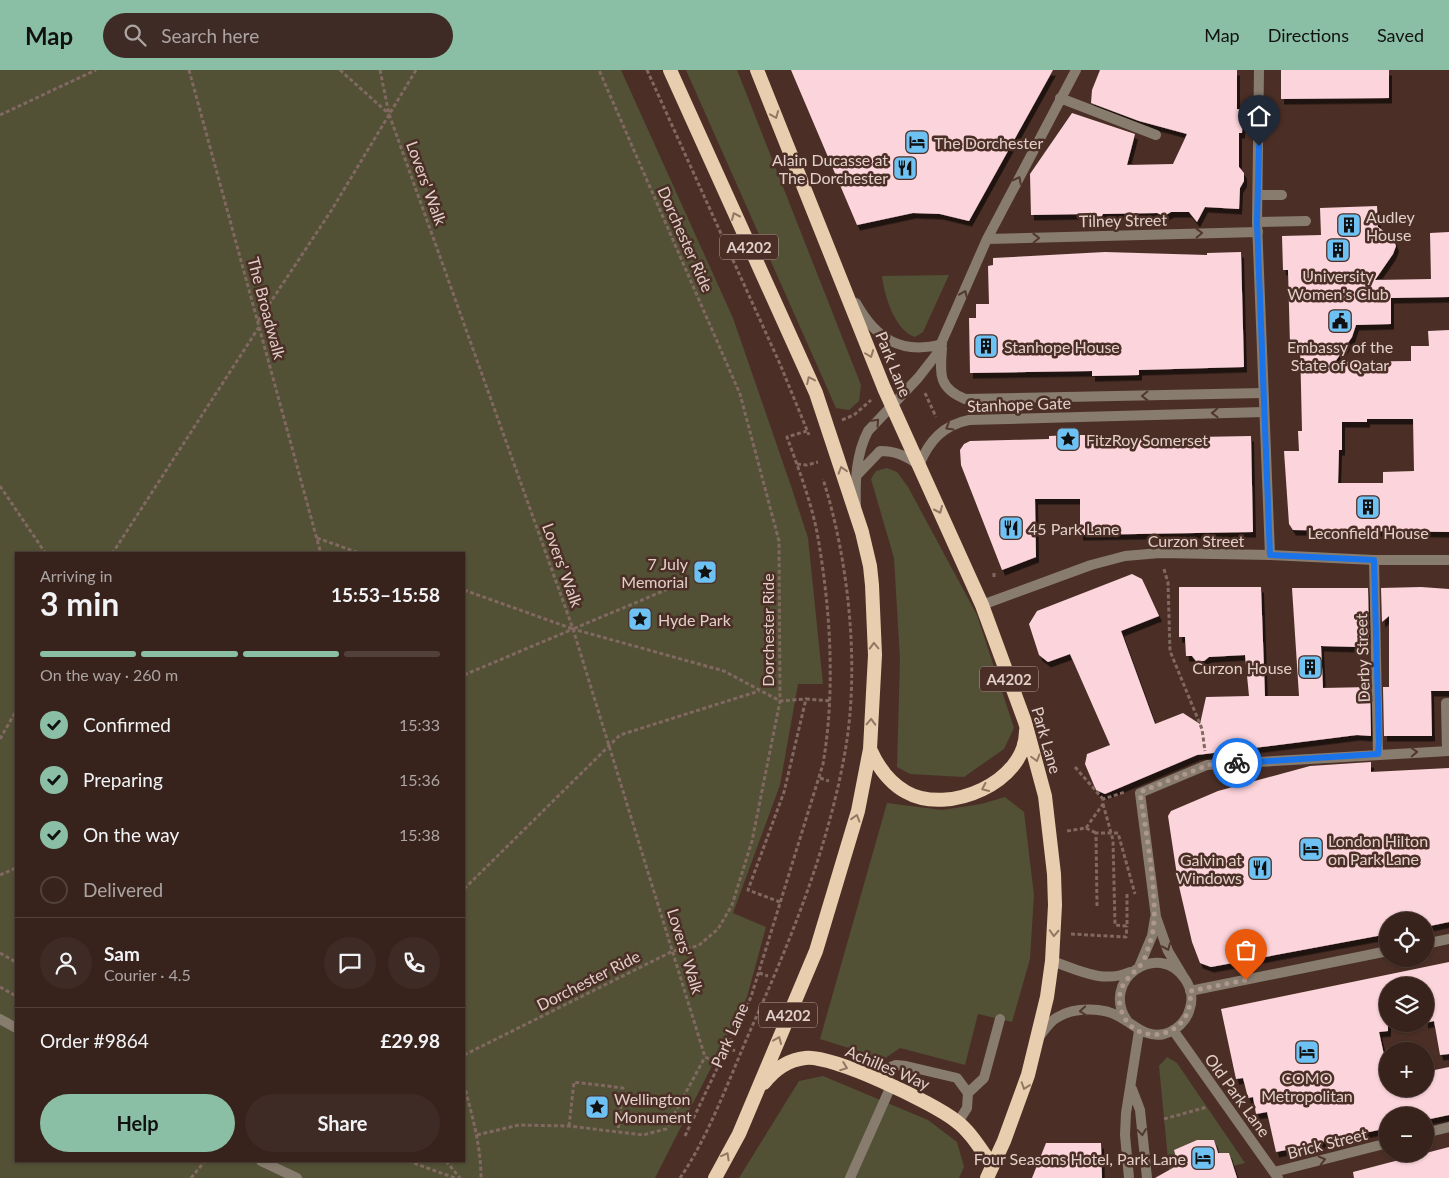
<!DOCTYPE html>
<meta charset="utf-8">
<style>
:root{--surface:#38231c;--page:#3f2b25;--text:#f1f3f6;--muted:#aba4a3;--line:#52403b;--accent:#8abfa5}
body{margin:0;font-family:Lato,sans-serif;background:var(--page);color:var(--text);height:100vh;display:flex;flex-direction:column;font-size:19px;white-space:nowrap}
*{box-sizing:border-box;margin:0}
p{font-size:16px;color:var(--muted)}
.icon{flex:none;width:28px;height:28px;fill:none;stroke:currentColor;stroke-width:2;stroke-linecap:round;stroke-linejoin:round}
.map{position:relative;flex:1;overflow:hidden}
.details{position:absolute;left:15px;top:482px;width:450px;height:610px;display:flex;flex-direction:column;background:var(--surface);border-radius:0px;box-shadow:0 1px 4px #0004,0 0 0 1px var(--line)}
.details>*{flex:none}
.controls{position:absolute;left:1379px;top:842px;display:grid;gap:10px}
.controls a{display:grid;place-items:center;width:55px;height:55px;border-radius:50%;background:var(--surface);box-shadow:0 1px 4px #0004,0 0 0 1px var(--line);font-size:25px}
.pin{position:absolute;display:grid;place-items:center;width:42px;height:42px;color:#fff;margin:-51px -21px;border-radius:50% 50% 50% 0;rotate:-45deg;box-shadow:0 0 5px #0007}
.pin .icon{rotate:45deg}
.courier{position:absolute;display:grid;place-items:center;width:50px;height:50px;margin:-25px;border:4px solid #1a73e8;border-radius:50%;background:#fff;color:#222;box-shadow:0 1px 6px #0007}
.head em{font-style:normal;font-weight:700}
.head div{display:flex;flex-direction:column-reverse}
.head{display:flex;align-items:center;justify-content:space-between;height:85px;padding:0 25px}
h1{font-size:32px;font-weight:700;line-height:38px}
.bar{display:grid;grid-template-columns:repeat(4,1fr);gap:8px 5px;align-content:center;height:60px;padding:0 25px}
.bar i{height:6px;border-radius:4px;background:var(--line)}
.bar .on{background:var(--accent)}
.bar p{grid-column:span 4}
.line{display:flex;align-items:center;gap:12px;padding:0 25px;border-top:1px solid var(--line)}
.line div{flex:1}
.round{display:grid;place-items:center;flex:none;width:52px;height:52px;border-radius:26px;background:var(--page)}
ol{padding:0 25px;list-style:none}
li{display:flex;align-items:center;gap:15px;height:55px}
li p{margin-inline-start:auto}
li .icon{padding:5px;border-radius:50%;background:var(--accent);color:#111;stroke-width:4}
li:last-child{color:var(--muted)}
li i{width:28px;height:28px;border:2px solid var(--line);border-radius:50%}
.button{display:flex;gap:10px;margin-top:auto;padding:10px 25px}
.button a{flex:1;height:58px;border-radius:30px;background:var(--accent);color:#111;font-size:20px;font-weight:700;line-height:58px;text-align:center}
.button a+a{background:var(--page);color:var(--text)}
header{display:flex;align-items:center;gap:30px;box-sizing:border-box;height:70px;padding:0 25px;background:var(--accent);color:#111}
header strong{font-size:24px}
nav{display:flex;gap:28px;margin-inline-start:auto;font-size:18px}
.search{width:350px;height:45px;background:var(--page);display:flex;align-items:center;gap:12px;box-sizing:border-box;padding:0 18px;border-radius:28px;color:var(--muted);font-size:19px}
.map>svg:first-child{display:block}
.green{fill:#525035;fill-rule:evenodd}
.building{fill:#fcd4db;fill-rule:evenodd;filter:url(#shadow)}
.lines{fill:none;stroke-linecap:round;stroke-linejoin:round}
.path{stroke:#816860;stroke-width:3;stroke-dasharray:4 2.5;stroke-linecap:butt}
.service{stroke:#887c6f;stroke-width:10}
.pedestrian{stroke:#887c6f;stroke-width:10}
.minor{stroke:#887c6f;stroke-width:10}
.tertiary{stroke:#887c6f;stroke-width:10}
.trunk{stroke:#e8ceae;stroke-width:14}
.oneway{stroke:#927763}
.oneway2{stroke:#51372d}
.done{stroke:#ad9790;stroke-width:5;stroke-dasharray:0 9}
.route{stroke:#1a73e8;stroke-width:6}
.labels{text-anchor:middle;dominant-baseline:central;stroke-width:5;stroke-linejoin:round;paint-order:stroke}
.shield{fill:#4b2f26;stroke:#b59f98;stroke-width:1}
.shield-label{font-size:15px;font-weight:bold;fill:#e2cfc9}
.poi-label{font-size:16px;fill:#e2cfc9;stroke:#4b2f26;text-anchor:start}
.street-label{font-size:16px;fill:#e2cfc9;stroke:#4b2f26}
</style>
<header>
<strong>Map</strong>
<div class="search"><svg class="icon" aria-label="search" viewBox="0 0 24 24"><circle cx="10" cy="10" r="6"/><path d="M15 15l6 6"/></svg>Search here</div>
<nav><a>Map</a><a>Directions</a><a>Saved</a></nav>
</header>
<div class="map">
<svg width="1449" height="1108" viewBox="0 0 1449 1108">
<defs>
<filter id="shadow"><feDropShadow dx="3" dy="5.5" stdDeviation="0" flood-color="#0009"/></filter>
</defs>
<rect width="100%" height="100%" fill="#4b2f26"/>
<path class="green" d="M0,0H621L733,248L792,419L808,468L823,614H798L780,715L733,843L766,857L747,927L655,1108H0ZM16,484H464V1091H16Z
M686,0H737L861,315L859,331L849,340L836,338Z
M949,205L923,262L915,267C895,261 884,225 882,206Z
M887,398L897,402L908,417L977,545L1014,658L1004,679L964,707L910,704L897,697L900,589L894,488L871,409L876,401Z
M1005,727L1024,742L1034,825L1030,889L1012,952L978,944L965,995L900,978L884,989L820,969L887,733L942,740L981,734Z
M1167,987L1177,993L1245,1093L1233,1096L1229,1083H1218L1214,1070H1197L1174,1080L1178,1095L1169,1100L1159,996Z
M823,1006L928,1050L957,1072L964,1097L959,1108H739L799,1011Z"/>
<path class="building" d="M791,0H1053L969,151L940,144L913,143L857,155Z
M1100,0H1237V39L1243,40L1242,63H1239V97L1244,103V111L1240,118L1239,139L1205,137L1197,152L1189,142H1171L1164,146L1157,143L1103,144L1098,152L1086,144L1031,145L1030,104L1072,43L1135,64L1127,95L1173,94L1187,64L1139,51L1091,33L1092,20Z
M1281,0H1389V28L1281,29Z
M1377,136L1378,157L1393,168L1396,176L1393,184L1375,210L1431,209L1430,163L1449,162V227L1391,228V254L1356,255L1352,267L1335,292L1411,291V276H1429L1428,261L1449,260V462L1293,460L1289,454L1284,381H1299L1298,361H1302L1300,274L1290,275L1288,200H1283L1282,166L1321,165L1320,138ZM1367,349H1413L1414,401L1383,402V413H1338L1339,380H1342V352H1367Z
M1105,182L1207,185V183L1241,182L1244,297L1139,300V305L1092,306V301L970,303L969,248H976V234H989L988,196L993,195V188Z
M1072,365H1092V369L1251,366L1253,462L1080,465V429H1035L1036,487L1002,500L961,395L960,380L964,374L970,371L1049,369V366Z
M1132,504L1142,509L1159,546L1121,561L1155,654L1183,643L1200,654L1206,627L1249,626L1245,585L1209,587L1204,591H1196L1192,586H1186L1185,567H1179V517H1261L1265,626H1299L1292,518H1368L1369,566L1357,577L1321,576L1323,618L1370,617L1371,666L1357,665L1197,685L1105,724L1096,720L1085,694L1087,684L1110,675L1070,584L1048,592L1039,585L1029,554L1037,541Z
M1421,517L1449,519V621H1431L1432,666H1384L1383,617H1389V546L1382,552L1381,518Z
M1371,692V702L1449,698V852L1425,857V851H1388V864L1211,897L1200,893L1192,872L1178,812L1168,746L1171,741L1218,721L1310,696Z
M1449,892V984L1440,985L1434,951L1425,953V916H1388V961L1379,962L1388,1003V1019H1425V1002L1449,997V1045L1425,1050V1046H1388V1058L1322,1072V1076L1301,1080V1077L1276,1082L1267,1042L1256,1044L1253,1027L1248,1028L1243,1008L1236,1009L1221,939Z
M1197,1070H1214L1218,1083H1229L1237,1108H1155L1178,1095L1174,1080Z
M1046,1073H1101L1102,1108H1032Z
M1449,1077V1108H1354L1353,1102Z"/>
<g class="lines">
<path class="path" d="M189,0L321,484
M340,0L389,44
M380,0L389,44L573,559L705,987L720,994
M647,0L780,294L809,365
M0,45L96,0
M258,251L331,141L416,0
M925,323L936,347
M842,350L854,345L871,330
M797,394L807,395L818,392
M0,416L46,484
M317,468L362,484
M112,484L259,257
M1164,499L1168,513L1170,581L1202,659L1205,681
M994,503V507
M464,520L573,559L680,514
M464,605L573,559L724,601L780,631L806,629
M0,669L16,641
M1075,697L1103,729
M820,708L829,711
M1103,734L1113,770L1115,855L1127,856V823
M1086,758L1096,763
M1067,761L1086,758L1103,734V729L1125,722
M0,805L16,798
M464,819L620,665L759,621
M780,832L748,820L784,722L806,629L831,631
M1097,836L1096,763H1118L1135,824
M1071,864L1126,867L1127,856
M0,883L16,892
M759,903L768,906
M0,917L16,926
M727,977L735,981
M464,985L673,881L698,876L718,859L732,835L752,771L780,631L779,471L740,324L599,0
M464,1014C472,1046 481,1075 481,1108
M1164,1049L1207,1037
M569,1056L574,1012L623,1018L618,1061
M477,1065L519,1055L569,1056L643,1065L666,1059L705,987
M685,1066L751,927L823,694C835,624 831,545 819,474C814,439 799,400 787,367L807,361
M408,1091L455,1108
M446,1091L460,1108
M191,1108L205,1091
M680,1108C708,1068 730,1007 750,961C790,872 828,779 845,682C860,598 849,491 823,409"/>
<path class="service" d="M1258,125H1282
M868,1006L896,995L906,996L957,1008L968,1023L967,1038L958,1052
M968,1023L984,1008L1000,949
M850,1108L891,1016"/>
<path class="pedestrian" d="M0,949L16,958
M261,1091L297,1108"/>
<path class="minor" d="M1060,28L1156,65
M1257,152L1306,151
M987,169L1258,162
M856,233C876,269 901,285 942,274
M942,278C940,304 938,318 965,329L1263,323
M857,405L880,381C896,381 906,386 919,395C929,371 943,355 969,350L1264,342
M856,436C855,411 856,384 868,361L918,308L936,285L987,169L1076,0
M1374,490L1378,684
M1447,681L1446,633H1449
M1425,874L1449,869
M1052,891C1078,900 1103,914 1130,902
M1139,897L1152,866L1155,848
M1183,906L1168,881L1156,847L1140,723L1207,695L1449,681
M1190,921L1388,881
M1173,960L1278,1108
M1040,966C1045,959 1050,951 1058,947C1074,937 1104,937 1120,947C1135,955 1145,968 1164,964C1176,961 1187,951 1190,938C1193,929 1191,918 1185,909C1159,869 1098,910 1128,952
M1132,1019L1140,1040L1147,1108
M1425,1063L1449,1057
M1274,1102L1388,1073
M1129,1108L1125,1065L1126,1043L1139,961"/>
<path class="tertiary" d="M1259,0L1257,152L1270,485
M982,535L1091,495L1125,486L1160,483L1270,485L1374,490H1449"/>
<path class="trunk" d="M670,0L816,323L862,462L870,496L872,515L875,585L870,679L858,741L816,881L739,1064L715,1108
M757,0L884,318L982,535L1025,652L1045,726L1054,804L1055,835L1052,891L1047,927L1028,1005L1004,1071L987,1108
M870,679C878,697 888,712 906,722C948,746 1027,712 1026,660
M764,1013C774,1000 788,990 805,988C831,984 934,1033 956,1051C971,1062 981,1080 992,1095"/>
</g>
<defs><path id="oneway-chevron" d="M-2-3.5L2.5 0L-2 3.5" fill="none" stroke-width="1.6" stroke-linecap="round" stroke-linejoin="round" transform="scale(1.25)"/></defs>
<g class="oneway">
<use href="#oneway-chevron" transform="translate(775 45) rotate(68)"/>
<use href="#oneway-chevron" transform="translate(735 146) rotate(-114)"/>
<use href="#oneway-chevron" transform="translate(870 284) rotate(69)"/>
<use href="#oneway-chevron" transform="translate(810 310) rotate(-115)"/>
<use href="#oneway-chevron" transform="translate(842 400) rotate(-107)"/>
<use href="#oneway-chevron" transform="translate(939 440) rotate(66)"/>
<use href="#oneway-chevron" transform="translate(874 576) rotate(-92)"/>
<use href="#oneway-chevron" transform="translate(871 652) rotate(-88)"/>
<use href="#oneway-chevron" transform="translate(1036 688) rotate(74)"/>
<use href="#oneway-chevron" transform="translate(985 718) rotate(155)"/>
<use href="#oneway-chevron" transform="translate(856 748) rotate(-73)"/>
<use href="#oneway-chevron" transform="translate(1054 863) rotate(93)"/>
<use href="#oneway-chevron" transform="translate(778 970) rotate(-67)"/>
<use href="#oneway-chevron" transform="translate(844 997) rotate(21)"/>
<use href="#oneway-chevron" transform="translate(1025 1016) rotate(109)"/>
<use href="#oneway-chevron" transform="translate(726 1086) rotate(-61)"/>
</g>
<g class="oneway2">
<use href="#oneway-chevron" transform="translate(1018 110) rotate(-63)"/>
<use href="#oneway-chevron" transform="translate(1199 163) rotate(-1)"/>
<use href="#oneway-chevron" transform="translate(1036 168) rotate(-1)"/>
<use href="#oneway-chevron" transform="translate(964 224) rotate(-67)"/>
<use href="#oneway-chevron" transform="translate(1145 326) rotate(179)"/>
<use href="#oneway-chevron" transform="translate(1215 343) rotate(178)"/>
<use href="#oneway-chevron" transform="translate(876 352) rotate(-47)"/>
<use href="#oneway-chevron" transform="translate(949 357) rotate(150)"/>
<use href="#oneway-chevron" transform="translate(1414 682) rotate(-2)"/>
<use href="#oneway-chevron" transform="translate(1167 877) rotate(68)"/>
<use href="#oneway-chevron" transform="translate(1083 941) rotate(175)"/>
<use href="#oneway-chevron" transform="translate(1142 1062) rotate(83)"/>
<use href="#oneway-chevron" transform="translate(1322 1090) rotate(-14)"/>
</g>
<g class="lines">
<path class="done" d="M1237,693L1208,695L1140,722C1145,759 1161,838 1151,869C1148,878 1145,891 1139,897C1127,909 1117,917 1120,935C1128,981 1196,971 1190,921L1246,910"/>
<path class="route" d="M1237,693L1378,684L1379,672L1374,490L1270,485L1257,152L1259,76"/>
</g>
<defs>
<g id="hotel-square" transform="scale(1.25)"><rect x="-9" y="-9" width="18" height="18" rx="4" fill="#6ec2f3" stroke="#4b2f26"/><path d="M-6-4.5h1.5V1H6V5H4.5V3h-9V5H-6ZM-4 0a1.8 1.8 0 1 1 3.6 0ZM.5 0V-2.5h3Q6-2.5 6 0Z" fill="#111"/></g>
<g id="restaurant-square" transform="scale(1.25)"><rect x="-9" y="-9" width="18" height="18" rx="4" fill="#6ec2f3" stroke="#4b2f26"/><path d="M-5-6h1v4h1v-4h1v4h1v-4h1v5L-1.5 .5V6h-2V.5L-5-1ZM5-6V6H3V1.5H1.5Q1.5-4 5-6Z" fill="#111"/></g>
<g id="building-square" transform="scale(1.25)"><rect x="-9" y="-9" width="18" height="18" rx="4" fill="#6ec2f3" stroke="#4b2f26"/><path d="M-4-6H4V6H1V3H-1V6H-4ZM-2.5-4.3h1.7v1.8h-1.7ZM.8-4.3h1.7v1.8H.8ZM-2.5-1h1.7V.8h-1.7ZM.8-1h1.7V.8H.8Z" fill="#111"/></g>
<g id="civic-square" transform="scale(1.25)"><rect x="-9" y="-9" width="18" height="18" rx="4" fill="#6ec2f3" stroke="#4b2f26"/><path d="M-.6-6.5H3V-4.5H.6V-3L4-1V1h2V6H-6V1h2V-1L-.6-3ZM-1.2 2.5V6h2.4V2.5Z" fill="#111"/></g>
<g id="sight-square" transform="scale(1.25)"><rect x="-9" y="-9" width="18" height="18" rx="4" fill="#6ec2f3" stroke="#4b2f26"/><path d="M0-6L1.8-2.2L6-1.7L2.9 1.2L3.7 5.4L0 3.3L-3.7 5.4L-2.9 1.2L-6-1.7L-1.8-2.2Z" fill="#111"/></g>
</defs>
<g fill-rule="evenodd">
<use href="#hotel-square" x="917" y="72"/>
<use href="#restaurant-square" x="905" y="98"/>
<use href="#building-square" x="1349" y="155"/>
<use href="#building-square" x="1338" y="180"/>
<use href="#civic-square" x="1340" y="251"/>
<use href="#building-square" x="986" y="276"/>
<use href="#sight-square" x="1068" y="369"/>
<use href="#building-square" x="1368" y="437"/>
<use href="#restaurant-square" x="1011" y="458"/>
<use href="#sight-square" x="705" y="502"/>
<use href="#sight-square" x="640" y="549"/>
<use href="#building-square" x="1310" y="597"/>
<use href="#hotel-square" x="1311" y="779"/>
<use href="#restaurant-square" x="1260" y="798"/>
<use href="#hotel-square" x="1307" y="982"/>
<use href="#sight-square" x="597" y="1037"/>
<use href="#hotel-square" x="1203" y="1088"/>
</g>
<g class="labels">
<g class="shield">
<rect x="720" y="164.5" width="58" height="25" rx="4"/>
<rect x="980" y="596.5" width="58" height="25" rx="4"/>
<rect x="759" y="932.5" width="58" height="25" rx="4"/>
</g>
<g class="shield-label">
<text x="749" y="177">A4202</text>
<text x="1009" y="609">A4202</text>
<text x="788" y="945">A4202</text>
</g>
<g class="poi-label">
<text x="934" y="72">The Dorchester</text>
<text x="888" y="89" text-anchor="end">Alain Ducasse at<tspan x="888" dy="18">The Dorchester</tspan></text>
<text x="1366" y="146">Audley<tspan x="1366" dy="18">House</tspan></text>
<text x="1338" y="205" text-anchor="middle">University<tspan x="1338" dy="18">Women's Club</tspan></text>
<text x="1004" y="276">Stanhope House</text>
<text x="1340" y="276" text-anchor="middle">Embassy of the<tspan x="1340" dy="18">State of Qatar</tspan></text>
<text x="1086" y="369">FitzRoy Somerset</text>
<text x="1028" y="458">45 Park Lane</text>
<text x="1368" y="462" text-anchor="middle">Leconfield House</text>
<text x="688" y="493" text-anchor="end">7 July<tspan x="688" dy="18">Memorial</tspan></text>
<text x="658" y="549">Hyde Park</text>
<text x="1292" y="597" text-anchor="end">Curzon House</text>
<text x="1328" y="770">London Hilton<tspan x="1328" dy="18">on Park Lane</tspan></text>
<text x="1242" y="789" text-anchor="end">Galvin at<tspan x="1242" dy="18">Windows</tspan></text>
<text x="1307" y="1007" text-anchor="middle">COMO<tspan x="1307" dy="18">Metropolitan</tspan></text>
<text x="614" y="1028">Wellington<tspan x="614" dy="18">Monument</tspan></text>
<text x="1186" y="1088" text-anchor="end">Four Seasons Hotel, Park Lane</text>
</g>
<g class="street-label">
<text transform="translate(427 113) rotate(70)">Lovers' Walk</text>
<text transform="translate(1123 150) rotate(-1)">Tilney Street</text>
<text transform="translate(686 169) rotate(66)">Dorchester Ride</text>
<text transform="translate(267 238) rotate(75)">The Broadwalk</text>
<text transform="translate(894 294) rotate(68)">Park Lane</text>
<text transform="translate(1019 334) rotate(-2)">Stanhope Gate</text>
<text x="1196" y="470">Curzon Street</text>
<text transform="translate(563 495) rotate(70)">Lovers' Walk</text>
<text transform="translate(767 560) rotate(-90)">Dorchester Ride</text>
<text transform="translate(1362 588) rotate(-92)">Derby Street</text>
<text transform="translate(1047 670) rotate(74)">Park Lane</text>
<text transform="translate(686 881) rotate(73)">Lovers' Walk</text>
<text transform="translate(588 910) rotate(-27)">Dorchester Ride</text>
<text transform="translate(729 965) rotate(-66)">Park Lane</text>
<text transform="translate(888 997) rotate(23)">Achilles Way</text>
<text transform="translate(1238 1025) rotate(54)">Old Park Lane</text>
<text transform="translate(1327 1073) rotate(-14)">Brick Street</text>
</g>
</g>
</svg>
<div class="controls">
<a><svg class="icon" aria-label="locate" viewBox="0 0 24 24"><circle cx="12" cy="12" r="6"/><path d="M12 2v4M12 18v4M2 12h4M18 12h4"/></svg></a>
<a><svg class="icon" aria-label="layers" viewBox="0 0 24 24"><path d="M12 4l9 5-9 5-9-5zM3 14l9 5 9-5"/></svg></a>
<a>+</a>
<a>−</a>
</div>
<div class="pin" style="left:1246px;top:910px;background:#ea580c"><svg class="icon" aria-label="bag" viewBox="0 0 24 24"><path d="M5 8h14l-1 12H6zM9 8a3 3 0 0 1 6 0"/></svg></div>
<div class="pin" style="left:1259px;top:76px;background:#1f2937"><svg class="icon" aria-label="home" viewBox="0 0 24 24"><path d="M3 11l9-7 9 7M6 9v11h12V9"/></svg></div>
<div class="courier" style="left:1237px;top:693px"><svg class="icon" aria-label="bike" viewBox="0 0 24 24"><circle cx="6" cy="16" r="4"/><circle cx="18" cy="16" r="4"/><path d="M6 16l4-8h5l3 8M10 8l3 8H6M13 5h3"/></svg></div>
<section class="details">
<div class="head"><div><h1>3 min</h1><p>Arriving in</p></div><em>15:53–15:58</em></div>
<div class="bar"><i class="on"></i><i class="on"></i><i class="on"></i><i></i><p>On the way · 260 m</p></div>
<ol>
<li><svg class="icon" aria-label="check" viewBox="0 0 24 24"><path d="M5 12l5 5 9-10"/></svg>Confirmed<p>15:33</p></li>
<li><svg class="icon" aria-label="check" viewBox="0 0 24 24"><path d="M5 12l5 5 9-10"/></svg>Preparing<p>15:36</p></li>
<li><svg class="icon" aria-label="check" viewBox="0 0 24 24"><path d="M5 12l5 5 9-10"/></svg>On the way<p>15:38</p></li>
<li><i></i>Delivered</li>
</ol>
<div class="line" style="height:90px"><a class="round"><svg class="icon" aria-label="person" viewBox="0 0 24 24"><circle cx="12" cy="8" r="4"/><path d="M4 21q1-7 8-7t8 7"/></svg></a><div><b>Sam</b><p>Courier · 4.5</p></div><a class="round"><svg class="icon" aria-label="chat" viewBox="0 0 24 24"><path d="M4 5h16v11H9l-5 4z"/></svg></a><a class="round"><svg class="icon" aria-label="phone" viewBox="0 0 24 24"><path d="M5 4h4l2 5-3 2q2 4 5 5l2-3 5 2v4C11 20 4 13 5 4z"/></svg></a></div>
<div class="line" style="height:65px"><div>Order #9864</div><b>£29.98</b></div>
<div class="button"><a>Help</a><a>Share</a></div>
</section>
</div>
